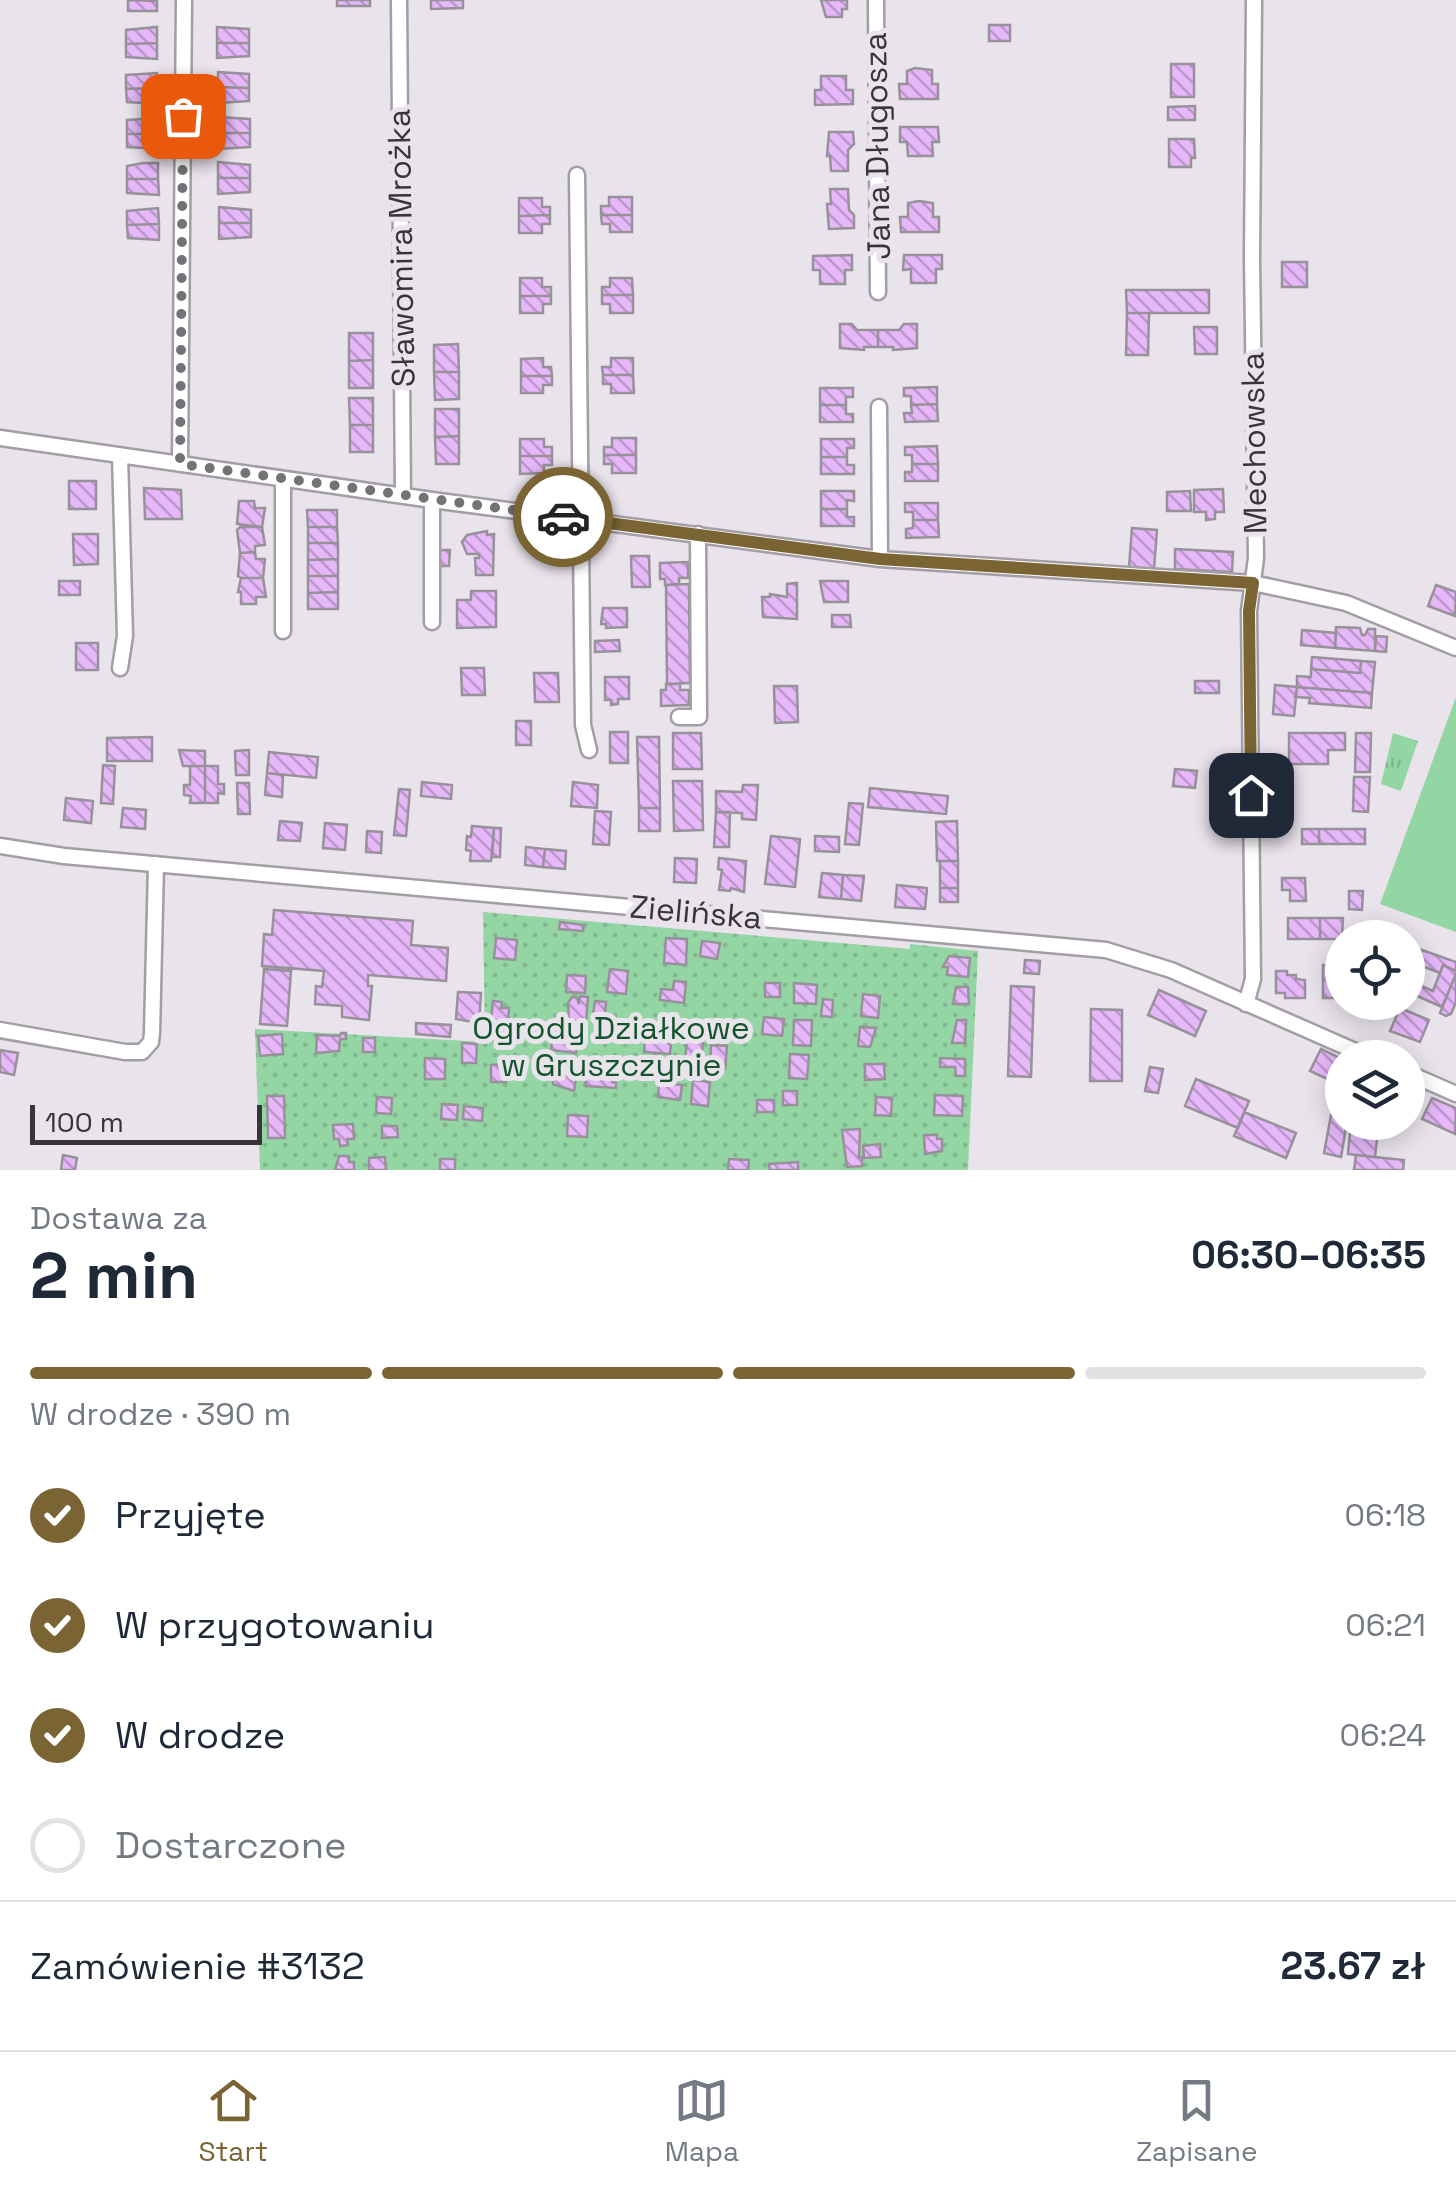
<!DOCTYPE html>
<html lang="pl">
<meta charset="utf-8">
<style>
:root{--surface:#fff;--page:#f6f6f7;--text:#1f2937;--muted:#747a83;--line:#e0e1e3;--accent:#7b6434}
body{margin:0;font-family:"Space Grotesk",sans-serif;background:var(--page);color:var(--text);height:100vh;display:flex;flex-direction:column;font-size:38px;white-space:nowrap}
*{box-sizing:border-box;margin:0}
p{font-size:32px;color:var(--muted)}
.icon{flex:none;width:55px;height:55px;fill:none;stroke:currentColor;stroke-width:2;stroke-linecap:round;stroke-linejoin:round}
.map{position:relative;height:1170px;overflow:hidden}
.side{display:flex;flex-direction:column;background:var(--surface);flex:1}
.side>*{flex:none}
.buttons{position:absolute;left:1325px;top:920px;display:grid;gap:20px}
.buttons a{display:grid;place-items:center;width:100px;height:100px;border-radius:50%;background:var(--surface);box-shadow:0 5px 25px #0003;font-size:50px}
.scale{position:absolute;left:30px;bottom:25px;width:232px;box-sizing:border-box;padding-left:10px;border:5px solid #373538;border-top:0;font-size:28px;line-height:35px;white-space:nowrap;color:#373538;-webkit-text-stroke:8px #e9e3ec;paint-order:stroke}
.pin{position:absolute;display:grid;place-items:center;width:85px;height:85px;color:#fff;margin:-42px;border-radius:20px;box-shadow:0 5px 15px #0006}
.courier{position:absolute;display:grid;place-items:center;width:100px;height:100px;margin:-50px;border:8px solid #7b6434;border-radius:50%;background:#fff;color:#222;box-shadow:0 2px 12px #0007}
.headline em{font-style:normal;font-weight:800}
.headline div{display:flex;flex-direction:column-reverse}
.headline{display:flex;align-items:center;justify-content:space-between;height:170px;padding:0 30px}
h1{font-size:65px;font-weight:800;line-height:75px}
.bar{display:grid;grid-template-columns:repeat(4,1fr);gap:15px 10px;align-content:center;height:120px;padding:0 30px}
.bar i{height:12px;border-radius:8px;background:var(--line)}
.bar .on{background:var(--accent)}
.bar p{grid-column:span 4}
.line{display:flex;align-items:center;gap:25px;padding:0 30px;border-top:2px solid var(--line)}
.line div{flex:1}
ol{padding:0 30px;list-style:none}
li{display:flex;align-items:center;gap:30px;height:110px}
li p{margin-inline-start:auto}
li .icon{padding:10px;border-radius:50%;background:var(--accent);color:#fff;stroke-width:4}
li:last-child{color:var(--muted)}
li i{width:55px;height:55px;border:5px solid var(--line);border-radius:50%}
.dock{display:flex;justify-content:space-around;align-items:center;height:140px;border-top:2px solid var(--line);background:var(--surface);font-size:28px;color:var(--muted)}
.dock a{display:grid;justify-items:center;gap:5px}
.dock .on{color:var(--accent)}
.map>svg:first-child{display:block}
.grass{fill:url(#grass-tufts)}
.garden{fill:url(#garden-dots)}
.pitch{fill:#94d5a4}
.building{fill:url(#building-back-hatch);stroke:#979199;stroke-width:2.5}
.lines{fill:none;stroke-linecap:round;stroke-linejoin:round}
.minor-casing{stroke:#a39da5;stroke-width:19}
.minor{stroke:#fff;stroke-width:14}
.done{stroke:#757277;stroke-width:10;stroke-dasharray:0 18}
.route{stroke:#7b6434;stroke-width:12}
.labels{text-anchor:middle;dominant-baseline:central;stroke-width:10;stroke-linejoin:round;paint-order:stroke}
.street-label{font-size:32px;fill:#373538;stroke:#e9e3ec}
.park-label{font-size:32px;fill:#12542b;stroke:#e9e3ec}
</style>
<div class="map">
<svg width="1456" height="1170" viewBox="0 0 1456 1170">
<defs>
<pattern id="grass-tufts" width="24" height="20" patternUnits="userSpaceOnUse" patternTransform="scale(2.5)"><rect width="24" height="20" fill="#94d5a4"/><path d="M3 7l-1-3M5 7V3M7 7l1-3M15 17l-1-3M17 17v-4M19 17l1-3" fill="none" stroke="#80b78e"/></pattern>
<pattern id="garden-dots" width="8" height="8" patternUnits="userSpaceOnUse" patternTransform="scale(2.5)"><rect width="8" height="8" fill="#94d5a4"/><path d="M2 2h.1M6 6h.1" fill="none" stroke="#80b78e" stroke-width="1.8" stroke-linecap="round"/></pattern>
<pattern id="building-back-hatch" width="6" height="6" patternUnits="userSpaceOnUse" patternTransform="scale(2.5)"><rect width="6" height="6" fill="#e6b8f9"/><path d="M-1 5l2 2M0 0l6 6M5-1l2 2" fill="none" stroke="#bb96cb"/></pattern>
</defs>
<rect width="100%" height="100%" fill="#e9e3ec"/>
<path class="grass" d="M1393,733L1418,741L1401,791L1381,784Z"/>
<path class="garden" d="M483,912L910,949V944L978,951L968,1170H260L255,1029L485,1042Z"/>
<path class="pitch" d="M1456,697V932L1380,904Z"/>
<path class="building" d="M128,0L157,1V11H128Z
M337,0H370V6H337Z
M431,0H463V8L431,9Z
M821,0H847V9H842V17H826Z
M989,25H1010V41H989Z
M157,27V43L126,44V30Z
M217,27L249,29V43H217Z
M157,43V59L126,57V44Z
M217,43H249V56L217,58Z
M1171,64H1194V97H1171Z
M915,68L932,70V84H938V99H900L899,84H907V71Z
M218,72L249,74V88L218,87Z
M157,73L158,88L126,89V75Z
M821,76H846V90H853V104L815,105V90H821Z
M218,87L249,88V101L218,103Z
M158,88V104L127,102L126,89Z
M1195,106V120H1168V107Z
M218,117L250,119V133H218Z
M158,118V134H127V120Z
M900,127H938L939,142H932L933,156H908L907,142H900Z
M829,132H853L854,144L848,150V171H831L830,156H827Z
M218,133H250V147L218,149Z
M127,134H158L159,149L127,147Z
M1169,139H1194L1195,158H1191V167H1169Z
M218,162L250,165V178H218Z
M143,163H158V179H127V166Z
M218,178H250V192L218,194Z
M127,179H158L159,195L127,193Z
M830,189H848L849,210L854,215V228L829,229L827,204H831Z
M609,197H632V215H601V206H609Z
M519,198H542V207H550V215L519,216Z
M919,201L933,203V217H939V232H901L900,217H908V203Z
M219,207L251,210V223H219Z
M158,208L159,224L127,225V211Z
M550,215V224H542V233H519V216Z
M601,215H632V232H610V224H602Z
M219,223H251V237L219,239Z
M159,224V240L128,238L127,225Z
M852,255V270H845V284H820V270H813V256Z
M904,255H942V269H936V283H911V269L903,270Z
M1282,262H1307V287H1282Z
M520,278H542V287H551V296H520Z
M610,278H632L633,295H602V287H610Z
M1126,290H1209V313H1127Z
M602,295H633V313H610V304H602Z
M520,296H551V304H543V313H520Z
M1127,313H1149L1148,355H1126Z
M840,324H852L857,330H878V347H864V350L840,348Z
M904,324H917V348L893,350V347H878V330H899Z
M1194,327H1217V354H1195Z
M349,333H373V360L349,361Z
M458,344L459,372H434V345Z
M543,358V367H551L552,376H521V359Z
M611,358H633V375H603L602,367H611Z
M373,360V388H349V361Z
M434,372H459V399L435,400Z
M603,375H633L634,393H611V384H603Z
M521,376H552V385H543V393H521Z
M937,387V404L911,405V396H904V388Z
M820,388H853V397H846V405H820Z
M349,398H373V425H350Z
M937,404L938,421L905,422L904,413H912L911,405Z
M820,405H846V414H853V422H820Z
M435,409H459V436L435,437Z
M350,425H373V452H350Z
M459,436V464H436L435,437Z
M612,438H636V455H604V447H612Z
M520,439H544V447H552V456H520Z
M821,439H854V448H847V457H821Z
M937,446L938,464H912V455H905V447Z
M604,455H636V473H612V464H604Z
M520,456H552V465H544V473L520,474Z
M821,457H847V465H854V474H821Z
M912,464H938V481H905V472H912Z
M69,481H96V509H69Z
M144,488L181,490L182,519H145Z
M1223,489L1224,512H1215V519L1206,520V512H1194V490Z
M821,491H854V501L847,500V509H821Z
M1190,491L1191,511H1167V492Z
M239,501H254L255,508H265L262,527L237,524Z
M905,503H938V520H913V512H905Z
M821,509H847V517H854V526H821Z
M307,510H337V527H308Z
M913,520H938L939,537L906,538V529L913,528Z
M240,527H262L265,545L255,546V552L240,553L237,530Z
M308,527H337L338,543H308Z
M1132,528L1157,530L1154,569L1129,567Z
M487,531V535L494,534L493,575H476L475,558H479V554H467L462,542L467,535Z
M73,534H98V564L74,565Z
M308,543H338V559L308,560Z
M1175,549L1233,552L1232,572L1175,569Z
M439,550H450L449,566H439Z
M255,552L256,559H265L263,578H241L238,576L240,553Z
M631,556H649L650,587H632Z
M338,559V576H308V560Z
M688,562V578H679V584L665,585V579H660V563Z
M308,576H338V592L308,593Z
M241,578H263L266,597H256V604H241V592H238Z
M59,581H80V595H59Z
M820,581H848V602H824Z
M797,583V619L763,617L762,597H770V594L787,597V584Z
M689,584L690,683L667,684L666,585Z
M1436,585L1456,592L1455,616L1428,606Z
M471,591H496V627L457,628V600H471Z
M338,592V609H308V593Z
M603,608H627V627L606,628V624H601Z
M832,615H850L851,627H832Z
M1336,627L1360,628L1362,635H1365L1368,629H1375V651L1335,648Z
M1302,630L1336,633L1335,648L1301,645Z
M1376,636L1387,637L1386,652L1375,651Z
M619,640L620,651L595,652V641Z
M76,643H98V670H76Z
M1312,657L1361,661L1360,673L1311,669Z
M1361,661L1375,662L1372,693L1297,687V676L1311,677V669L1360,673Z
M461,668H484L485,695H462Z
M534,673H558L559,702H535Z
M605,677H629V699H618V704L611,705V700H605Z
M1195,681H1219V693H1195Z
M666,684H680V690H689V705L661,706V690H666Z
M1275,685L1297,687L1294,716L1273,714Z
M774,686H797L798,722L775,723Z
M1297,687L1372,693L1371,708L1309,703L1310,698L1295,697Z
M516,721H531V745H516Z
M610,732H628V763H610Z
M673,733H701L702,769H673Z
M1289,733H1345V750H1328V764H1289Z
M1356,733H1371L1370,772H1355Z
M152,737V761H107V738Z
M637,737H659L660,808H639Z
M179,750L205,751V766H183Z
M249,750V775H236L235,751Z
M269,752L318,757L316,778L267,773Z
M103,765L115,766L113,804L101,803Z
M190,766H205V803H190L191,796L184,795V785H190Z
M205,766H218V784H224V794L218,793V803H205Z
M1175,769L1197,771L1195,788L1173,786Z
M267,773L283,775L282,797L265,795Z
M1354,777H1370L1368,812L1353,811Z
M673,781H702L703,830L674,831Z
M422,782L452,785L451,799L421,796Z
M573,782L598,785L597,808L571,806Z
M237,783H249L250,814H238Z
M743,785H758L756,820L742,819V813L716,812V791L742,792Z
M870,788L948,796L946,814L868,807Z
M399,789L410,790L406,836L394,835Z
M66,798L93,801L91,823L64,820Z
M849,803L863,804L859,845L845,844Z
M123,808L146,810L145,829L121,827Z
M639,808H660V831H639Z
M595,811L611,812L609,845L593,844Z
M716,812H730L729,847H714Z
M280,821L302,823L300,841L278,840Z
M957,821L958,861H937L936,822Z
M325,823L347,825L345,850L323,848Z
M472,826L494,828L491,861H470L471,851L466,850L467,836L471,837Z
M494,828H501L500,857H492Z
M1302,829H1319V844H1302Z
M1319,829H1365V844H1319Z
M367,831L382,832L381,853L366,852Z
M771,836L800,839L795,887L765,884Z
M815,836L839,837V852L815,851Z
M526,847L545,849L543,867L525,865Z
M545,849L566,851L565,869L543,867Z
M675,858L697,859L696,883L674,882Z
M719,858L746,861L744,892L731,888L730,891L719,890L722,870L718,869Z
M940,861H958V888H940Z
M822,873L843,875L841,899L819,897Z
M843,875L864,876L861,901L841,899Z
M1282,878H1305L1306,901H1290V890H1282Z
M897,885L927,888L925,909L895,907Z
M940,888H958V902H940Z
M1349,891H1363L1362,910L1349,909Z
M274,910L413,921L411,945L448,948L446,981L368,975V986H372L369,1020L342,1017V1006L315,1004L316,986L322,987L324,971L262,966L264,934L272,935Z
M1288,918H1320V939H1288Z
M1320,918H1343L1342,939H1320Z
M560,922L584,925L583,931L559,929Z
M496,938L517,940L515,960L494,958Z
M666,938L687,939L686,965L664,963Z
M702,941L720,943L717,959L700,956Z
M1408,945L1422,950L1417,964L1408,961Z
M1422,950L1456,962V971L1443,965L1440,973L1417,964Z
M949,956L970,958L968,977L947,975L948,967H943Z
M1025,960L1040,961L1039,974L1024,973Z
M1323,965H1342V998H1323Z
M1443,965L1456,971V974L1442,1007L1415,995L1419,985L1433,991Z
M264,969L291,971L287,1026L260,1024Z
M610,969L628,971L626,994L607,992Z
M1276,971H1287V975H1296V979L1305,980V998H1285V993H1276Z
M1456,974V1002L1451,1014L1446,1016L1440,1013Z
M567,975L586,976L585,993L566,992Z
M674,981L686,982L684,1003L660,1000L661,989L673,990Z
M765,983H780V997H765Z
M794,983L817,985L816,1004L794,1003Z
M1011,986L1034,987L1031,1077L1008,1076Z
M956,987H968L969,1004H953Z
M1159,990L1206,1011L1195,1036L1148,1015Z
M458,992L481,993L479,1023L456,1019Z
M863,994L880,996L878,1018L861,1016Z
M580,996L588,997L586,1021H569L568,1003L572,997L577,998L579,1004Z
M823,999L833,1000L832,1017L821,1016Z
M493,1001L502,1002L501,1008H509L508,1021L491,1020Z
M595,1001L606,1002L604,1024L592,1022Z
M1400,1008L1429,1020L1420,1042L1390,1031Z
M1091,1009L1122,1010V1081H1090Z
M764,1017L784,1019L782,1036L762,1034Z
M794,1020H812L811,1046L793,1045Z
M957,1020H966L965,1043H952Z
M701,1022L722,1023L721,1038L700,1037Z
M416,1023L451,1025L450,1037L416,1034Z
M860,1027L876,1028L870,1047L858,1046Z
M495,1028L508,1029L507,1045L494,1044Z
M341,1033H346V1039H340L339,1051L316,1053L317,1035L340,1036Z
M282,1034L283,1054L260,1056L258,1036Z
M553,1034L578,1037L576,1053L551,1050Z
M363,1038H375V1052H363Z
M645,1041L671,1043L670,1054L644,1052Z
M687,1041L703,1043L702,1053H695L694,1061L685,1060Z
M462,1043L477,1044L476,1063H462Z
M711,1045L727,1046L725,1069L710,1068Z
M1321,1049L1342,1059V1086L1310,1071Z
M0,1050L18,1053L14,1075L0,1072Z
M790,1054L809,1055L807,1079L789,1078Z
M425,1058L445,1059V1079H425Z
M940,1058L965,1059V1076H956L955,1067H940Z
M506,1064V1082H491V1065Z
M562,1064L577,1070L574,1091L553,1084V1076L561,1077Z
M865,1064H884L885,1079L865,1080Z
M1150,1067L1163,1069L1158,1093L1145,1091Z
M584,1071L613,1074L612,1082L616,1083V1088L586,1086Z
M1196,1079L1249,1101L1238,1128L1185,1106Z
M693,1080L710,1082L708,1106L691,1104Z
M659,1082L682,1085L680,1100L658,1097Z
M783,1091H797V1105H783Z
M935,1095L963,1096L962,1116L934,1115Z
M267,1096H284L285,1138H268Z
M377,1097L392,1098L391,1114L376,1113Z
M876,1097L892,1098L891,1116L875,1115Z
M1432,1098L1456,1108L1455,1134L1422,1119Z
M757,1100H774V1112H757Z
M442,1104L458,1105L457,1120L441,1119Z
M464,1106L483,1108L482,1121L463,1119Z
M1244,1112L1296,1133L1286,1158L1234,1136Z
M568,1115L588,1116L587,1137L567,1136Z
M1331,1115L1342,1117V1122H1347L1341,1157L1324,1153Z
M1351,1122H1379L1375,1157L1348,1154Z
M353,1124L354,1139H347L348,1145L340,1146L339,1139H334L333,1125Z
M382,1126H397L398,1137L382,1138Z
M860,1129L859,1157H862V1166L847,1167L842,1130Z
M924,1135H937V1139H942V1151L925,1154Z
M880,1144L881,1157L864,1158L863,1146Z
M63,1155L77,1158L75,1170H61Z
M1356,1155L1404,1160L1403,1170H1354Z
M339,1156H349V1162H354V1170H335Z
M385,1157L386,1170H369V1158Z
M440,1159H455V1170H440Z
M729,1159L749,1160L748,1170H728Z
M798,1162V1170H770L769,1164Z"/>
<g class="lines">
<g class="minor-casing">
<path id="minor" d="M399,0L403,496
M876,0L878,292
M577,175L583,725L589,750
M879,407L880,559
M0,438L432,500L880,559L1253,583L1346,603L1456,648
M180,464L184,0
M283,479V631
M432,622V500
M120,668L125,636L120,455
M679,717H699L698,534
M0,846L64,856L1106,950L1171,970L1371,1058
M1246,1004L1253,979L1249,611L1256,558L1252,258L1254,0
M0,1030L125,1052H142L151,1042L152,1033L156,864
M1408,1073L1456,1094"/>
</g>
<use href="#minor" class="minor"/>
</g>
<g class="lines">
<path class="done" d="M183,116L180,464L563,517"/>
<path class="route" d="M563,517L880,559L1253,583L1249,611L1251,795"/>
</g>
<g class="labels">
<g class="street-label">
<text transform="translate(877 146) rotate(-91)">Jana Długosza</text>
<text transform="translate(401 248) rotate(-91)">Sławomira Mrożka</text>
<text transform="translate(1254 443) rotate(-91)">Mechowska</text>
<text transform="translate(696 912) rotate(5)">Zielińska</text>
</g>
<g class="park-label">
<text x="611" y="1028">Ogrody Działkowe<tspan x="611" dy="37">w Gruszczynie</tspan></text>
</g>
</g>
</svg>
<div class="buttons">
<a><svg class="icon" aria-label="locate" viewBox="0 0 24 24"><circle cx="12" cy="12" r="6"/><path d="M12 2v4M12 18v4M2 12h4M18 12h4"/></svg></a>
<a><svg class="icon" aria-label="layers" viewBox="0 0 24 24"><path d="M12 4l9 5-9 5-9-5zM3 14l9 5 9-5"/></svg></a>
</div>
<div class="scale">100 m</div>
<div class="pin" style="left:183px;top:116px;background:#ea580c"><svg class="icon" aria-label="bag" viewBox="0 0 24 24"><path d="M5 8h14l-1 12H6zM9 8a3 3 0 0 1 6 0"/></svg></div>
<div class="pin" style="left:1251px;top:795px;background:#1f2937"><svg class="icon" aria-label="home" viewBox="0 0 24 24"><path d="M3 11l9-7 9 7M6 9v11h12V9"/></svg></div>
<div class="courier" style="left:563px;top:517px"><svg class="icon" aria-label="car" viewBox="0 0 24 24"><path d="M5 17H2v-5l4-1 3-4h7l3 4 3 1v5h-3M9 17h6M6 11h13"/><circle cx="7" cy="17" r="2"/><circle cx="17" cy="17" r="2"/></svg></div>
</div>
<section class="side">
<div class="headline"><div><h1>2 min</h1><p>Dostawa za</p></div><em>06:30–06:35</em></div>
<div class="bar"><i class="on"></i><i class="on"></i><i class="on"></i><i></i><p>W drodze · 390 m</p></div>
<ol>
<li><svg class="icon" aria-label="check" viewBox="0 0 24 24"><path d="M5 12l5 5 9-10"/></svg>Przyjęte<p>06:18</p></li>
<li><svg class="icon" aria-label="check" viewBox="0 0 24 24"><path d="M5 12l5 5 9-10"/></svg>W przygotowaniu<p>06:21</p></li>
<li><svg class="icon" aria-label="check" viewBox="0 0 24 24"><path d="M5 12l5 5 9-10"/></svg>W drodze<p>06:24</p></li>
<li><i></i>Dostarczone</li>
</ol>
<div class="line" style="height:130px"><div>Zamówienie #3132</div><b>23.67 zł</b></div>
</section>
<nav class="dock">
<a class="on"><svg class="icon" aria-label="home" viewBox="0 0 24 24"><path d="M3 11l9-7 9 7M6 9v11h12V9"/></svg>Start</a>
<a><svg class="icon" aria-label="map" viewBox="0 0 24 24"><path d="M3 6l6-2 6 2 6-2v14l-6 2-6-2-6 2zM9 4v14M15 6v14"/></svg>Mapa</a>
<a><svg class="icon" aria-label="saved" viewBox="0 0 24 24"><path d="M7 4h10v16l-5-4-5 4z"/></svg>Zapisane</a>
</nav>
